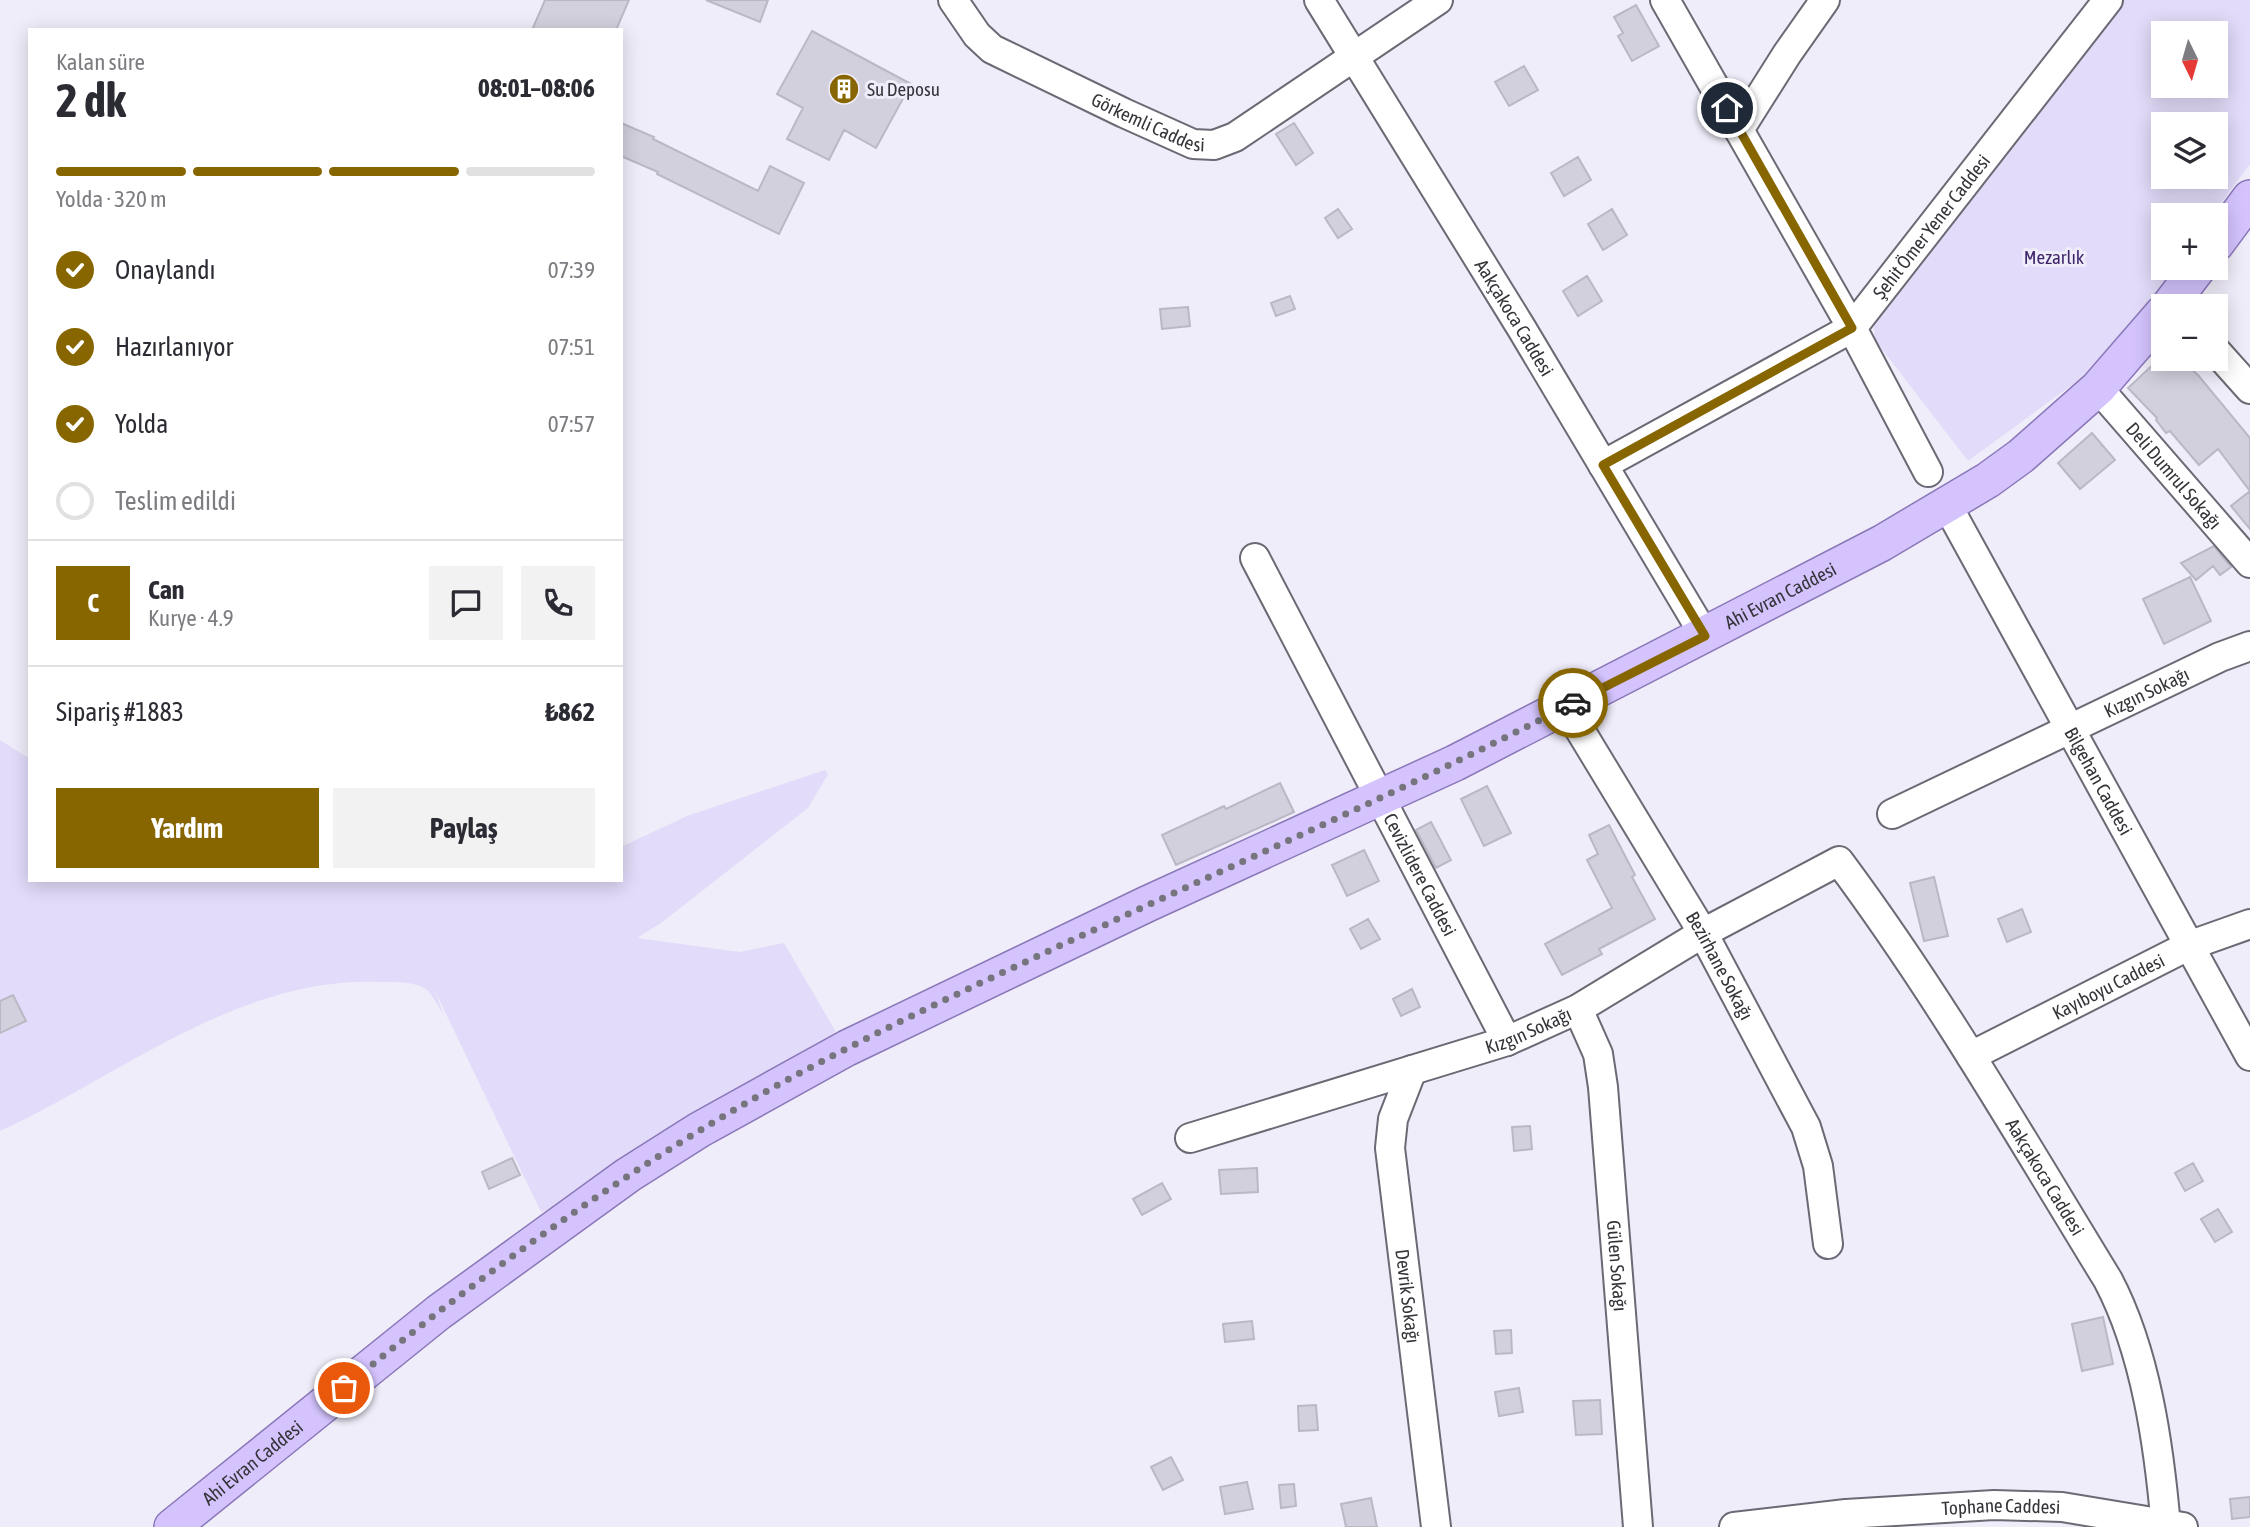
<!DOCTYPE html>
<html lang="tr">
<meta charset="utf-8">
<style>
:root{--surface:#fff;--page:#f2f2f3;--text:#2b2b33;--muted:#7c7c81;--line:#e1e1e2;--accent:#876600}
body{margin:0;font-family:"Asap Condensed",sans-serif;background:var(--page);color:var(--text);height:100vh;display:flex;flex-direction:column;font-size:26px;white-space:nowrap}
*{box-sizing:border-box;margin:0}
p{font-size:23px;color:var(--muted)}
.icon{flex:none;width:38px;height:38px;fill:none;stroke:currentColor;stroke-width:2;stroke-linecap:round;stroke-linejoin:round}
.map{position:relative;flex:1;overflow:hidden}
.drawer{position:absolute;left:28px;top:28px;width:595px;height:854px;display:flex;flex-direction:column;background:var(--surface);border-radius:0px;box-shadow:0 4px 18px #0003}
.drawer>*{flex:none}
.needle{width:46px;rotate:175deg}
.fabs{position:absolute;left:2151px;top:21px;display:grid;gap:14px}
.fabs a{display:grid;place-items:center;width:77px;height:77px;border-radius:0px;background:var(--surface);box-shadow:0 4px 18px #0003;font-size:35px}
.pin{position:absolute;display:grid;place-items:center;width:60px;height:60px;color:#fff;margin:-30px;border:4px solid #fff;border-radius:50%;box-shadow:0 2px 7px #0007}
.courier{position:absolute;display:grid;place-items:center;width:70px;height:70px;margin:-35px;border:5px solid #876600;border-radius:50%;background:#fff;color:#222;box-shadow:0 2px 9px #0007}
.headline em{font-style:normal;font-weight:700}
.headline div{display:flex;flex-direction:column-reverse}
.headline{display:flex;align-items:center;justify-content:space-between;height:119px;padding:0 28px}
h1{font-size:46px;font-weight:700;line-height:52px}
.bar{display:grid;grid-template-columns:repeat(4,1fr);gap:10px 7px;align-content:center;height:84px;padding:0 28px}
.bar i{height:9px;border-radius:5px;background:var(--line)}
.bar .active{background:var(--accent)}
.bar p{grid-column:span 4}
.line{display:flex;align-items:center;gap:18px;padding:0 28px;border-top:2px solid var(--line)}
.line div{flex:1}
.round{display:grid;place-items:center;flex:none;width:74px;height:74px;border-radius:0px;background:var(--page)}
ol{padding:0 28px;list-style:none}
li{display:flex;align-items:center;gap:21px;height:77px}
li p{margin-inline-start:auto}
li .icon{padding:7px;border-radius:50%;background:var(--accent);color:#fff;stroke-width:4}
li:last-child{color:var(--muted)}
li i{width:38px;height:38px;border:4px solid var(--line);border-radius:50%}
.action{display:flex;gap:14px;margin-top:auto;padding:14px 28px}
.action a{flex:1;height:80px;border-radius:0px;background:var(--accent);color:#fff;font-size:28px;font-weight:700;line-height:80px;text-align:center}
.action a+a{background:var(--page);color:var(--text)}
.map>svg:first-child{display:block}
.green{fill:#e2dbf9;fill-rule:evenodd}
.building{fill:#d3d0dd;stroke:#bab8c4;stroke-width:2}
.lines{fill:none;stroke-linecap:round;stroke-linejoin:round}
.minor-casing{stroke:#6c6974;stroke-width:32}
.major-casing{stroke:#8a77b8;stroke-width:38}
.minor{stroke:#fff;stroke-width:28}
.major{stroke:#d4c3fd;stroke-width:35}
.done{stroke:#76757d;stroke-width:7;stroke-dasharray:0 12.6}
.route{stroke:#876600;stroke-width:9}
.labels{text-anchor:middle;dominant-baseline:central;stroke-width:6;stroke-linejoin:round;paint-order:stroke}
.poi-label{font-size:19px;fill:#353439;stroke:#f0edfa;text-anchor:start}
.street-label{font-size:19px;fill:#353439;stroke:#f0edfa}
.park-label{font-size:19px;fill:#40276c;stroke:#f0edfa}
</style>
<div class="map">
<svg width="2250" height="1527" viewBox="0 0 2250 1527">
<rect width="100%" height="100%" fill="#f0edfa"/>
<path class="green" d="M2124,0H2250V164L2212,215H2163V268H2174L2127,332L2076,382L1968,461L1875,340L1873,318ZM2163,33H2216V86H2163ZM2163,124H2216V177H2163Z
M0,740L30,759V880H621V847L687,816L825,770L828,774L808,808L661,923L637,938L740,952L784,943L839,1037L555,1209L541,1212L435,991L444,1016C439,1008 433,995 426,989C414,981 392,982 379,982C237,977 122,1075 0,1131Z"/>
<path class="building" d="M545,0H629L616,30H532Z
M706,0H768L760,22Z
M1636,5L1659,46L1632,61L1618,36L1623,33L1614,17Z
M812,31L911,84L876,148L844,130L829,160L787,139L803,108L777,94Z
M1524,66L1538,90L1509,106L1495,82Z
M621,123L654,137L653,139L758,191L770,166L804,183L779,234L657,174L658,172L621,156Z
M1294,123L1313,153L1296,165L1276,134Z
M1578,157L1591,180L1564,196L1551,173Z
M1338,209L1352,229L1338,238L1325,218Z
M1612,209L1627,235L1603,250L1588,224Z
M1587,276L1602,301L1578,316L1563,291Z
M1290,296L1295,309L1276,316L1271,303Z
M1188,307L1190,326L1162,329L1160,309Z
M2159,359H2180L2198,375L2250,438V491L2218,449L2199,465L2170,431L2166,433L2156,420L2157,418L2128,388Z
M2092,433L2115,460L2080,489L2058,463Z
M2250,491V529L2231,506Z
M2214,546L2231,567L2220,575L2213,566L2196,580L2181,563Z
M2190,577L2211,621L2164,644L2143,599Z
M1280,783L1294,812L1176,865L1162,835L1224,806L1226,809Z
M1487,786L1511,833L1484,846L1461,799Z
M1431,822L1451,860L1436,868L1416,830Z
M1609,825L1635,875L1632,877L1655,919L1599,949L1602,954L1562,975L1545,944L1612,908L1587,860L1598,854L1589,835Z
M1364,850L1379,881L1347,896L1332,865Z
M1934,877L1948,936L1924,941L1910,883Z
M2022,909L2031,932L2007,942L1998,919Z
M1368,919L1380,939L1361,949L1350,929Z
M1412,989L1420,1007L1401,1016L1393,999Z
M13,995L26,1021L0,1033V1001Z
M1530,1126L1532,1149L1514,1151L1512,1127Z
M512,1158L520,1175L489,1189L482,1172Z
M2193,1163L2203,1181L2185,1191L2175,1173Z
M1257,1168L1258,1192L1221,1194L1219,1170Z
M1162,1183L1171,1199L1142,1215L1133,1199Z
M2218,1209L2232,1232L2215,1242L2201,1219Z
M2103,1317L2113,1364L2082,1371L2072,1324Z
M1252,1321L1254,1339L1225,1342L1223,1324Z
M1511,1330L1512,1353L1496,1354L1494,1331Z
M1519,1388L1523,1412L1499,1416L1495,1392Z
M1600,1400L1602,1434L1576,1435L1573,1401Z
M1316,1405L1318,1430L1299,1431L1298,1406Z
M1171,1457L1183,1480L1163,1490L1151,1467Z
M1247,1482L1253,1509L1225,1514L1220,1487Z
M1294,1484L1296,1506L1281,1508L1279,1485Z
M2250,1497V1517L2232,1519L2230,1499Z
M1371,1498L1377,1527H1346L1341,1504Z"/>
<g class="lines">
<g class="minor-casing">
<g id="minor">
<path id="s1" d="M953,0L977,35L992,49L1124,113L1193,144L1214,145L1235,137L1438,0"/>
<path id="s2" d="M1319,0L1522,329L1705,636"/>
<path d="M1665,0L1852,328L1928,472"/>
<path d="M1739,130L1787,54L1825,0"/>
<path d="M2216,351L2250,389"/>
<path id="s3" d="M2098,388L2250,563"/>
<path id="s4" d="M1603,465L1852,328L2108,0"/>
<path id="s5" d="M1947,505L2250,1056"/>
<path id="s6" d="M1255,558L1507,1041"/>
<path id="s7" d="M1566,707L1703,933L1806,1127L1818,1166L1828,1244"/>
<path id="s8" d="M1892,814L2220,657L2250,646"/>
<path id="s9" d="M1578,1009L1598,1054L1603,1087L1638,1527"/>
<path id="s10" d="M1971,1056L2188,946L2250,924"/>
<path id="s11" d="M1412,1070L1393,1119L1390,1148L1436,1527"/>
<path id="s12" d="M1190,1138L1507,1041L1578,1009L1703,933L1839,861C1938,994 2021,1138 2108,1280C2146,1352 2159,1446 2166,1527"/>
<path id="s13" d="M1734,1527L1846,1514L1994,1505L2062,1507L2183,1527"/>
</g>
</g>
<g class="major-casing">
<g id="major">
<path d="M2216,244L2250,198"/>
<path d="M2169,306L2198,268"/>
<path id="s14" d="M172,1527L439,1312L628,1175L699,1130L847,1048L1147,904L1455,763L1882,543L1988,480L2021,456L2098,388L2163,313"/>
</g>
</g>
<use href="#minor" class="minor"/>
<use href="#major" class="major"/>
</g>
<g class="lines">
<path class="done" d="M344,1388C475,1279 618,1175 767,1091C850,1045 935,1004 1021,964C1205,877 1392,797 1573,703"/>
<path class="route" d="M1573,703L1705,636L1603,465L1852,328L1727,108"/>
</g>
<defs>
<g id="building-disc" transform="scale(1.575)"><circle r="9.5" fill="#876600" stroke="#f0edfa"/><path d="M-4-6H4V6H1V3H-1V6H-4ZM-2.5-4.3h1.7v1.8h-1.7ZM.8-4.3h1.7v1.8H.8ZM-2.5-1h1.7V.8h-1.7ZM.8-1h1.7V.8H.8Z" fill="#fff"/></g>
</defs>
<g fill-rule="evenodd">
<use href="#building-disc" x="844" y="89"/>
</g>
<g class="labels">
<g class="poi-label">
<text x="867" y="89">Su Deposu</text>
</g>
<g class="street-label">
<text stroke="none"><textPath href="#s1" startOffset="236">Görkemli Caddesi</textPath></text>
<text stroke="none"><textPath href="#s4" startOffset="413">Şehit Ömer Yener Caddesi</textPath></text>
<text stroke="none"><textPath href="#s2" startOffset="373">Aakçakoca Caddesi</textPath></text>
<text stroke="none"><textPath href="#s3" startOffset="116">Deli Dumrul Sokağı</textPath></text>
<text stroke="none"><textPath href="#s14" startOffset="1867">Ahi Evran Caddesi</textPath></text>
<text stroke="none"><textPath href="#s8" startOffset="282">Kızgın Sokağı</textPath></text>
<text stroke="none"><textPath href="#s5" startOffset="315">Bilgehan Caddesi</textPath></text>
<text stroke="none"><textPath href="#s6" startOffset="357">Cevizlidere Caddesi</textPath></text>
<text stroke="none"><textPath href="#s7" startOffset="301">Bezirhane Sokağı</textPath></text>
<text stroke="none"><textPath href="#s10" startOffset="154">Kayıboyu Caddesi</textPath></text>
<text stroke="none"><textPath href="#s12" startOffset="355">Kızgın Sokağı</textPath></text>
<text stroke="none"><textPath href="#s12" startOffset="1087">Aakçakoca Caddesi</textPath></text>
<text stroke="none"><textPath href="#s9" startOffset="262">Gülen Sokağı</textPath></text>
<text stroke="none"><textPath href="#s11" startOffset="231">Devrik Sokağı</textPath></text>
<text stroke="none"><textPath href="#s14" startOffset="103">Ahi Evran Caddesi</textPath></text>
<text stroke="none"><textPath href="#s13" startOffset="268">Tophane Caddesi</textPath></text>
</g>
<g class="park-label">
<text x="2054" y="257">Mezarlık</text>
</g>
</g>
</svg>
<div class="fabs">
<a><svg class="needle" viewBox="-14 -14 28 28"><path d="M0-13l5 13h-10z" fill="#e53935"/><path d="M0 13l5-13h-10z" fill="#7c7c81"/></svg></a>
<a><svg class="icon" aria-label="layers" viewBox="0 0 24 24"><path d="M12 4l9 5-9 5-9-5zM3 14l9 5 9-5"/></svg></a>
<a>+</a>
<a>−</a>
</div>
<div class="pin" style="left:344px;top:1388px;background:#ea580c"><svg class="icon" aria-label="bag" viewBox="0 0 24 24"><path d="M5 8h14l-1 12H6zM9 8a3 3 0 0 1 6 0"/></svg></div>
<div class="pin" style="left:1727px;top:108px;background:#1f2937"><svg class="icon" aria-label="home" viewBox="0 0 24 24"><path d="M3 11l9-7 9 7M6 9v11h12V9"/></svg></div>
<div class="courier" style="left:1573px;top:703px"><svg class="icon" aria-label="car" viewBox="0 0 24 24"><path d="M5 17H2v-5l4-1 3-4h7l3 4 3 1v5h-3M9 17h6M6 11h13"/><circle cx="7" cy="17" r="2"/><circle cx="17" cy="17" r="2"/></svg></div>
<section class="drawer">
<div class="headline"><div><h1>2 dk</h1><p>Kalan süre</p></div><em>08:01–08:06</em></div>
<div class="bar"><i class="active"></i><i class="active"></i><i class="active"></i><i></i><p>Yolda · 320 m</p></div>
<ol>
<li><svg class="icon" aria-label="check" viewBox="0 0 24 24"><path d="M5 12l5 5 9-10"/></svg>Onaylandı<p>07:39</p></li>
<li><svg class="icon" aria-label="check" viewBox="0 0 24 24"><path d="M5 12l5 5 9-10"/></svg>Hazırlanıyor<p>07:51</p></li>
<li><svg class="icon" aria-label="check" viewBox="0 0 24 24"><path d="M5 12l5 5 9-10"/></svg>Yolda<p>07:57</p></li>
<li><i></i>Teslim edildi</li>
</ol>
<div class="line" style="height:126px"><b class="round" style="background:var(--accent);color:#fff">C</b><div><b>Can</b><p>Kurye · 4.9</p></div><a class="round"><svg class="icon" aria-label="chat" viewBox="0 0 24 24"><path d="M4 5h16v11H9l-5 4z"/></svg></a><a class="round"><svg class="icon" aria-label="phone" viewBox="0 0 24 24"><path d="M5 4h4l2 5-3 2q2 4 5 5l2-3 5 2v4C11 20 4 13 5 4z"/></svg></a></div>
<div class="line" style="height:91px"><div>Sipariş #1883</div><b>₺862</b></div>
<div class="action"><a>Yardım</a><a>Paylaş</a></div>
</section>
</div>
